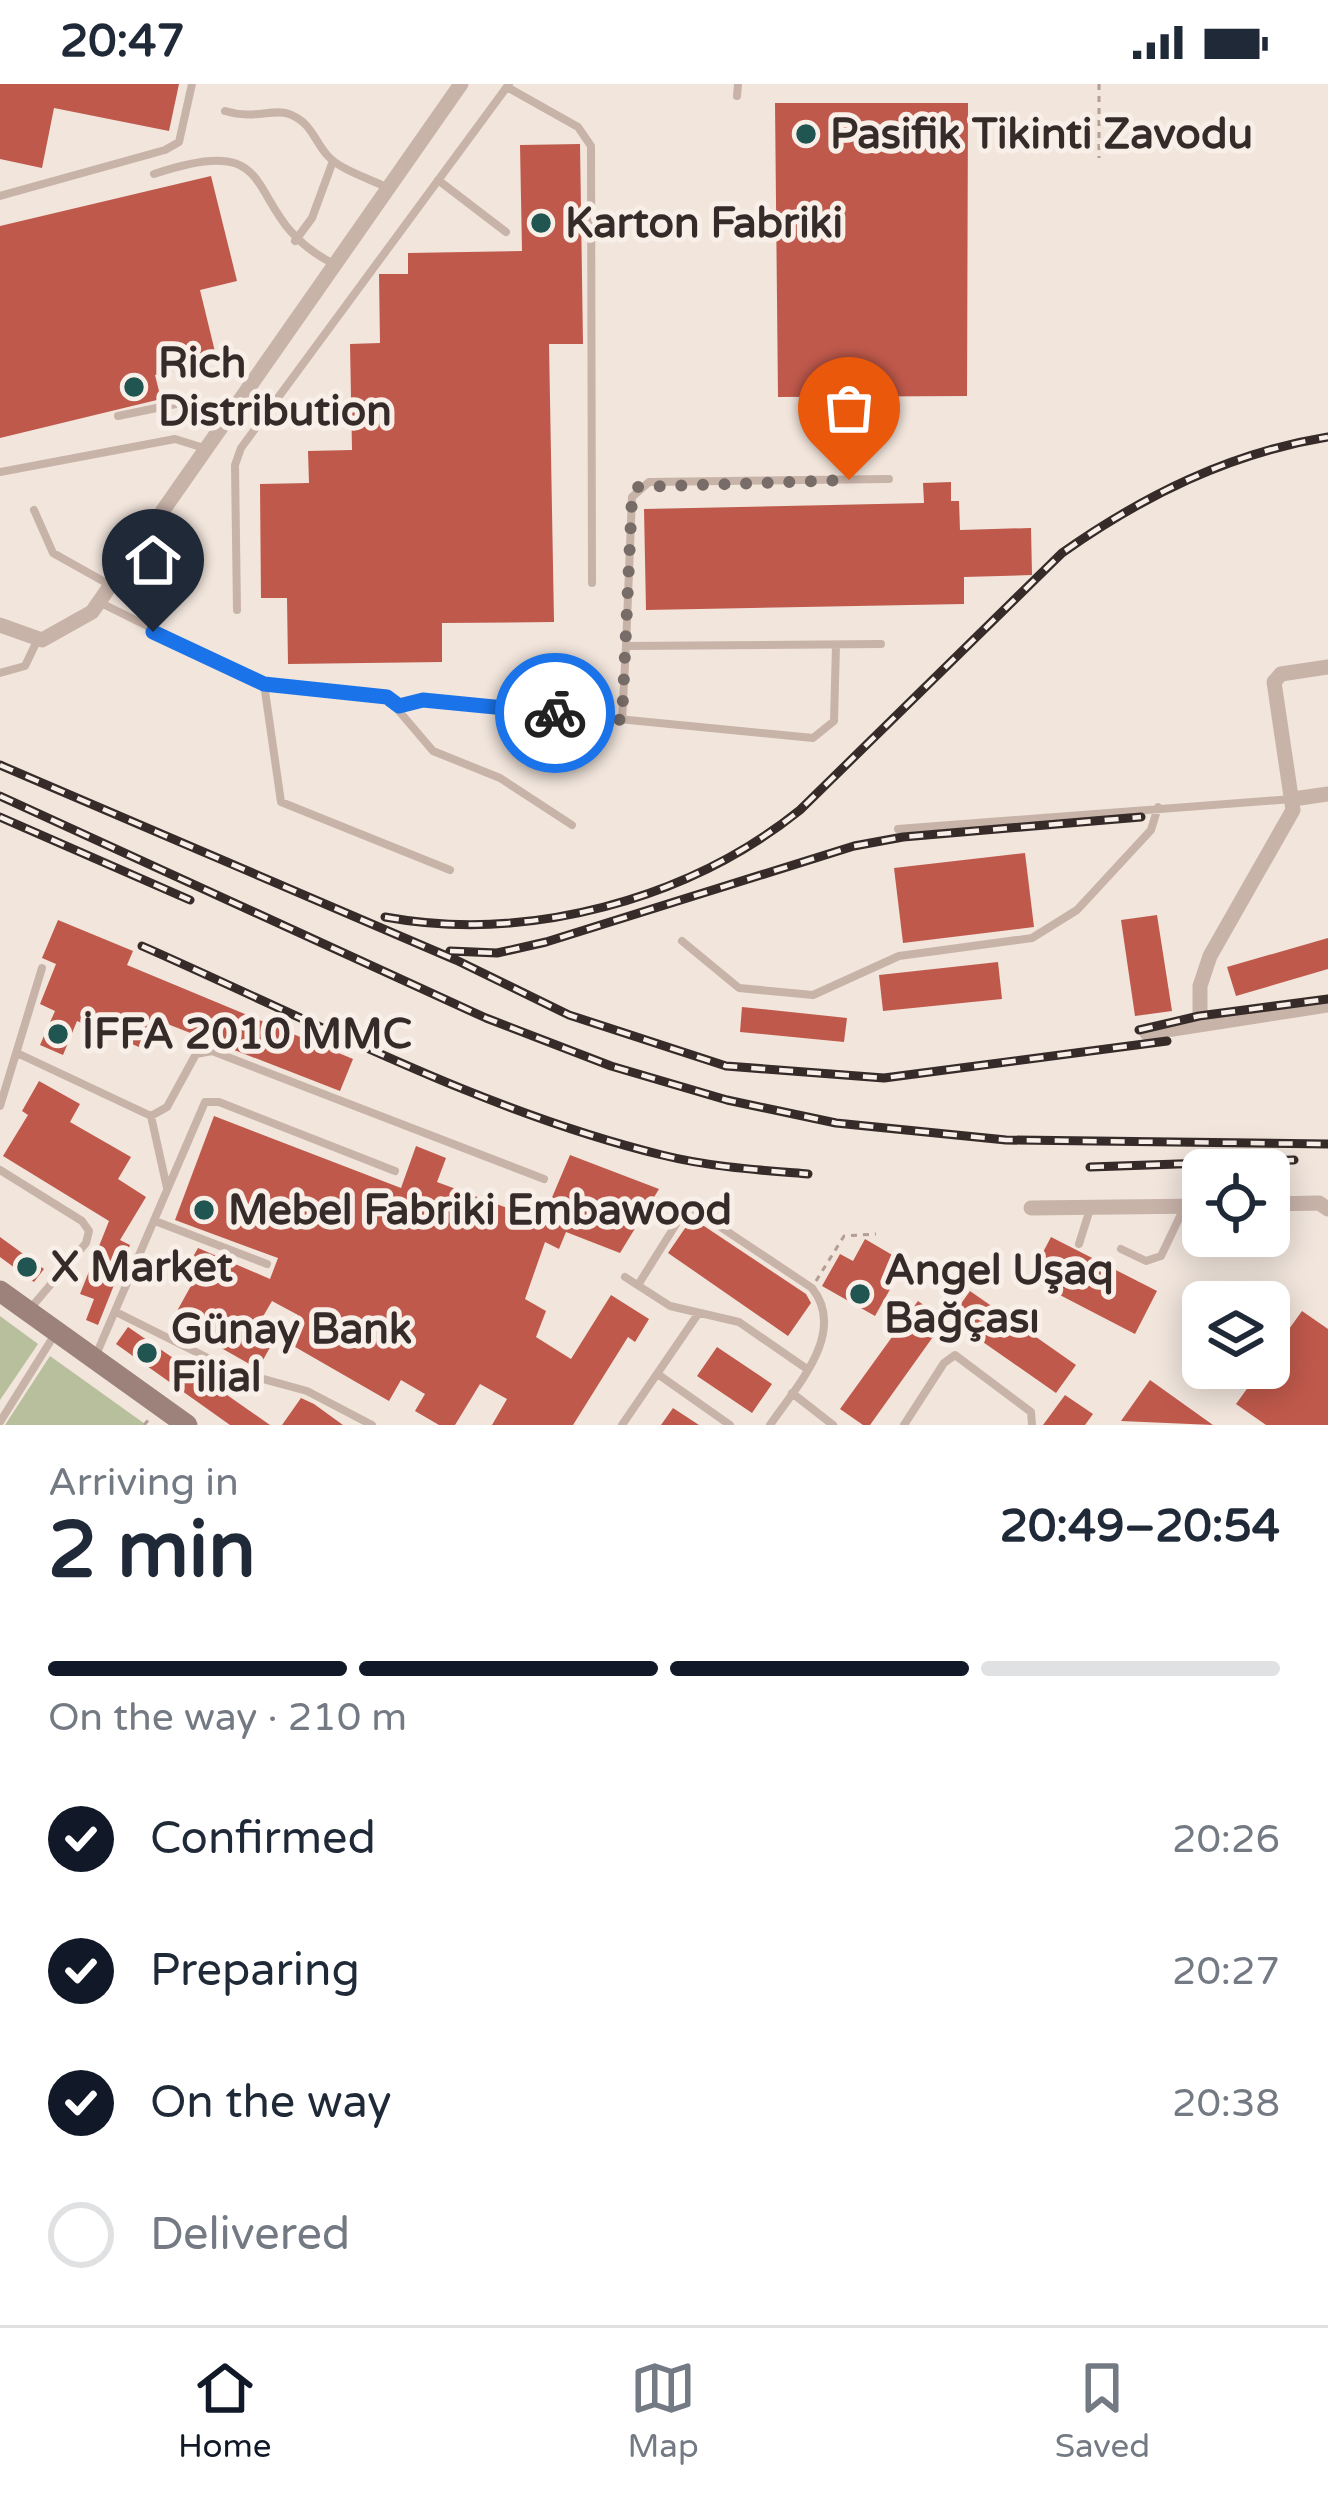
<!DOCTYPE html>
<meta charset="utf-8">
<style>
:root{--surface:#fff;--page:#f6f6f7;--text:#1f2937;--muted:#747a83;--line:#e0e1e3;--accent:#111827}
body{margin:0;font-family:"Varela Round",sans-serif;background:var(--page);color:var(--text);height:100vh;display:flex;flex-direction:column;font-size:45px;white-space:nowrap}
*{box-sizing:border-box;margin:0}
p{font-size:39px;color:var(--muted)}
.icon{flex:none;width:66px;height:66px;fill:none;stroke:currentColor;stroke-width:2;stroke-linecap:round;stroke-linejoin:round}
.map{position:relative;height:1341px;overflow:hidden}
.panel{display:flex;flex-direction:column;background:var(--surface);flex:1}
.panel>*{flex:none}
.controls{position:absolute;left:1182px;top:1065px;display:grid;gap:24px}
.controls a{display:grid;place-items:center;width:108px;height:108px;border-radius:18px;background:var(--surface);box-shadow:0 6px 30px #0003;font-size:60px}
.pin{position:absolute;display:grid;place-items:center;width:102px;height:102px;color:#fff;margin:-123px -51px;border-radius:50% 50% 50% 0;rotate:-45deg;box-shadow:0 0 12px #0007}
.pin .icon{rotate:45deg}
.courier{position:absolute;display:grid;place-items:center;width:120px;height:120px;margin:-60px;border:9px solid #1a73e8;border-radius:50%;background:#fff;color:#222;box-shadow:0 3px 15px #0007}
.summary em{font-style:normal;font-weight:700}
.summary div{display:flex;flex-direction:column-reverse}
.summary{display:flex;align-items:center;justify-content:space-between;height:204px;padding:0 48px}
h1{font-size:78px;font-weight:700;line-height:90px}
.bar{display:grid;grid-template-columns:repeat(4,1fr);gap:18px 12px;align-content:center;height:144px;padding:0 48px}
.bar i{height:15px;border-radius:9px;background:var(--line)}
.bar .current{background:var(--accent)}
.bar p{grid-column:span 4}
ol{padding:0 48px;list-style:none}
li{display:flex;align-items:center;gap:36px;height:132px}
li p{margin-inline-start:auto}
li .icon{padding:12px;border-radius:50%;background:var(--accent);color:#fff;stroke-width:4}
li:last-child{color:var(--muted)}
li i{width:66px;height:66px;border:6px solid var(--line);border-radius:50%}
.status{display:flex;justify-content:space-between;align-items:center;height:84px;padding:0 60px;background:var(--surface);direction:ltr}
.status svg{height:33px;fill:currentColor}
.tab-bar{display:flex;justify-content:space-around;align-items:center;height:168px;border-top:3px solid var(--line);background:var(--surface);font-size:33px;color:var(--muted)}
.tab-bar a{display:grid;justify-items:center;gap:6px}
.tab-bar .current{color:var(--accent)}
.map>svg:first-child{display:block}
.green{fill:#b8bf9d}
.building{fill:#bf594c}
.lines{fill:none;stroke-linecap:round;stroke-linejoin:round}
.path{stroke:#b49d93;stroke-width:3;stroke-dasharray:6 6;stroke-linecap:butt}
.service{stroke:#c8b3a9;stroke-width:8}
.minor{stroke:#c8b3a9;stroke-width:15}
.secondary{stroke:#9c827a;stroke-width:21}
.rail-casing{stroke:#362b28;stroke-width:9}
.rail{stroke:#f9efe9;stroke-width:4.5;stroke-dasharray:14;stroke-linecap:butt}
.done{stroke:#776c67;stroke-width:12;stroke-dasharray:0 21.6}
.route{stroke:#1a73e8;stroke-width:15}
.poi-dot{fill:#205552;stroke:#f9efe9;stroke-width:4.5}
.labels{text-anchor:middle;dominant-baseline:central;stroke-width:10;stroke-linejoin:round;paint-order:stroke}
.poi-label{font-size:42px;font-weight:bold;fill:#362b28;stroke:#f9efe9;text-anchor:start}
</style>
<div class="status"><b>20:47</b><svg viewBox="0 0 49 12"><path d="M0 12V9h3v3zM5 12V6h3v6zM10 12V3h3v9zM15 12V0h3v12zM26 1h20v11H26zM47 4h2v5h-2z"/></svg></div>
<div class="map">
<svg width="1328" height="1341" viewBox="0 0 1328 1341">
<rect width="100%" height="100%" fill="#f1e5dc"/>
<path class="green" d="M0,1232L38,1260L0,1316Z
M50,1272L145,1340L147,1341H5Z"/>
<path class="building" d="M0,0H179L169,47L54,24L42,84L0,75Z
M775,19H968L967,312L778,313Z
M580,60L583,260H549L554,538L442,539V578L288,580L287,514H261L260,400L309,399L308,367L352,366L350,260L380,259L379,190H408V169L522,167L520,61Z
M211,92L237,197L200,206L217,276L155,291L161,315L0,354V142Z
M951,398V417H959L960,446L1031,444L1032,491L964,493V520L646,526L644,425L924,419L923,399Z
M1025,769L1034,843L903,859L894,784Z
M1157,831L1172,927L1135,932L1121,836Z
M58,836L133,867L127,881L353,975L340,1007L152,934L139,963L77,937L63,971L40,961L55,927L40,920L56,880L42,874Z
M1328,854V885L1236,912L1227,883Z
M998,878L1002,915L883,927L879,891Z
M742,923L847,934L844,958L740,948Z
M39,997L80,1020L70,1038L131,1073L118,1095L146,1113L120,1156L130,1161L98,1241L86,1236L94,1215L80,1210L109,1137L3,1072L28,1031L22,1027Z
M214,1032L401,1104L416,1062L446,1074L437,1098L542,1137L570,1071L659,1105L620,1169L566,1148L559,1165L545,1158L525,1215L546,1227L536,1253L571,1275L611,1211L649,1235L635,1258L628,1253L573,1341H492L507,1315L480,1300L455,1341H439L415,1327L425,1310L401,1296L389,1317L283,1256L298,1231L272,1217L254,1248L273,1258L258,1285L172,1236L192,1200L181,1194L198,1164L270,1195L278,1174L175,1136Z
M692,1134L806,1210L811,1219L788,1252L668,1169Z
M0,1153L44,1185L34,1198L0,1173Z
M1051,1153L1157,1207L1135,1250L1029,1195Z
M865,1155L894,1172L882,1194L893,1200L875,1232L822,1202L840,1170L853,1177Z
M970,1207L1076,1281L1056,1309L950,1235Z
M918,1217L945,1236L870,1341H863L840,1325Z
M1302,1227L1328,1245V1341H1266L1236,1320L1262,1284H1269V1273Z
M128,1243L227,1311L270,1341H230L116,1260Z
M717,1263L772,1300L752,1329L697,1292Z
M1150,1296L1213,1341L1121,1337Z
M1065,1311L1093,1330L1085,1341H1043Z
M301,1314L314,1320L343,1341H282Z
M673,1324L699,1341H661Z"/>
<g class="lines">
<path class="path" d="M1099,0V74
M816,1197L844,1152L876,1150
M144,1341L151,1333"/>
<path class="service" d="M507,3L578,43L591,62L592,499
M737,12L738,0
M225,27C254,36 274,24 289,30C311,38 314,56 327,71C340,86 368,94 386,103
M154,90C292,43 236,130 332,179
M438,96L506,148
M0,112L165,66L179,58L192,0
M295,157L312,134L333,77
M118,332L195,316L228,331
M0,388L175,355L204,364
M34,426L53,469L110,501
M101,519L264,600L387,613L433,667L500,694L572,741
M237,526L235,381L241,364L509,0
M881,560L626,562L632,413L649,398L889,395
M0,589L25,582L37,557
M264,600L281,718L450,786
M399,622L423,616L813,654L834,637L836,561
M622,636L626,562
M898,745L1292,715
M682,857L739,904L813,911L899,872L1032,854L1077,826L1151,746L1158,723
M17,969L151,1032L167,1023L196,970L212,967L544,1095
M0,1022L42,884
M151,1032L167,1104
M0,1086L82,1137L89,1147L86,1159L29,1226
M155,1137L267,1180
M1079,1160L1090,1125
M1121,1165L1146,1177L1161,1172L1184,1124
M625,1193L670,1222L739,1238L807,1285
M638,1201L683,1129L692,1124L812,1204C848,1249 795,1304 770,1341
M116,1228L234,1287L307,1307L372,1341
M96,1271L205,1018H219L395,1087
M659,1291L730,1341
M792,1309L833,1341
M0,1338L55,1250
M622,1341L698,1230
M904,1341L944,1279L955,1271L1031,1328L1032,1341"/>
<path class="minor" d="M0,541L42,556L92,528L461,0
M1293,715L1328,710
M1200,938V902L1210,872L1293,726L1274,598L1281,590L1328,583
M1147,949L1328,921
M1269,1120L1319,1119L1328,1125
M1031,1124L1203,1122"/>
<path class="secondary" d="M0,1207L187,1341"/>
<g class="rail-casing">
<path id="rail" d="M0,681L456,876L569,931L726,982L884,994L1167,957
M0,712L486,934L611,982L727,1016L836,1039L1006,1056L1328,1060
M0,733L190,816
M385,833C527,859 688,816 800,726L1062,469C1143,412 1229,369 1328,353
M142,862C311,936 482,1027 662,1071C710,1083 759,1086 808,1090
M450,867L497,869L546,858L854,762L903,753L1141,733
M1139,946L1199,932L1328,915
M1090,1083L1294,1076"/>
</g>
<use href="#rail" class="rail"/>
</g>
<g class="lines">
<path class="done" d="M555,629L622,636L632,413L638,403L849,396"/>
<path class="route" d="M153,548L264,600L387,613L399,622L423,616L555,629"/>
</g>
<g class="poi-dot">
<circle cx="806" cy="50" r="12"/>
<circle cx="541" cy="139" r="12"/>
<circle cx="134" cy="303" r="12"/>
<circle cx="58" cy="950" r="12"/>
<circle cx="204" cy="1126" r="12"/>
<circle cx="27" cy="1183" r="12"/>
<circle cx="860" cy="1210" r="12"/>
<circle cx="147" cy="1269" r="12"/>
</g>
<g class="labels">
<g class="poi-label">
<text x="830" y="50">Pasifik Tikinti Zavodu</text>
<text x="565" y="139">Karton Fabriki</text>
<text x="158" y="279">Rich<tspan x="158" dy="48">Distribution</tspan></text>
<text x="82" y="950">İFFA 2010 MMC</text>
<text x="228" y="1126">Mebel Fabriki Embawood</text>
<text x="51" y="1183">X Market</text>
<text x="884" y="1186">Angel Uşaq<tspan x="884" dy="48">Bağçası</tspan></text>
<text x="171" y="1245">Günay Bank<tspan x="171" dy="48">Filial</tspan></text>
</g>
</g>
</svg>
<div class="controls">
<a><svg class="icon" aria-label="locate" viewBox="0 0 24 24"><circle cx="12" cy="12" r="6"/><path d="M12 2v4M12 18v4M2 12h4M18 12h4"/></svg></a>
<a><svg class="icon" aria-label="layers" viewBox="0 0 24 24"><path d="M12 4l9 5-9 5-9-5zM3 14l9 5 9-5"/></svg></a>
</div>
<div class="pin" style="left:849px;top:396px;background:#ea580c"><svg class="icon" aria-label="bag" viewBox="0 0 24 24"><path d="M5 8h14l-1 12H6zM9 8a3 3 0 0 1 6 0"/></svg></div>
<div class="pin" style="left:153px;top:548px;background:#1f2937"><svg class="icon" aria-label="home" viewBox="0 0 24 24"><path d="M3 11l9-7 9 7M6 9v11h12V9"/></svg></div>
<div class="courier" style="left:555px;top:629px"><svg class="icon" aria-label="bike" viewBox="0 0 24 24"><circle cx="6" cy="16" r="4"/><circle cx="18" cy="16" r="4"/><path d="M6 16l4-8h5l3 8M10 8l3 8H6M13 5h3"/></svg></div>
</div>
<section class="panel">
<div class="summary"><div><h1>2 min</h1><p>Arriving in</p></div><em>20:49–20:54</em></div>
<div class="bar"><i class="current"></i><i class="current"></i><i class="current"></i><i></i><p>On the way · 210 m</p></div>
<ol>
<li><svg class="icon" aria-label="check" viewBox="0 0 24 24"><path d="M5 12l5 5 9-10"/></svg>Confirmed<p>20:26</p></li>
<li><svg class="icon" aria-label="check" viewBox="0 0 24 24"><path d="M5 12l5 5 9-10"/></svg>Preparing<p>20:27</p></li>
<li><svg class="icon" aria-label="check" viewBox="0 0 24 24"><path d="M5 12l5 5 9-10"/></svg>On the way<p>20:38</p></li>
<li><i></i>Delivered</li>
</ol>
</section>
<nav class="tab-bar">
<a class="current"><svg class="icon" aria-label="home" viewBox="0 0 24 24"><path d="M3 11l9-7 9 7M6 9v11h12V9"/></svg>Home</a>
<a><svg class="icon" aria-label="map" viewBox="0 0 24 24"><path d="M3 6l6-2 6 2 6-2v14l-6 2-6-2-6 2zM9 4v14M15 6v14"/></svg>Map</a>
<a><svg class="icon" aria-label="saved" viewBox="0 0 24 24"><path d="M7 4h10v16l-5-4-5 4z"/></svg>Saved</a>
</nav>
